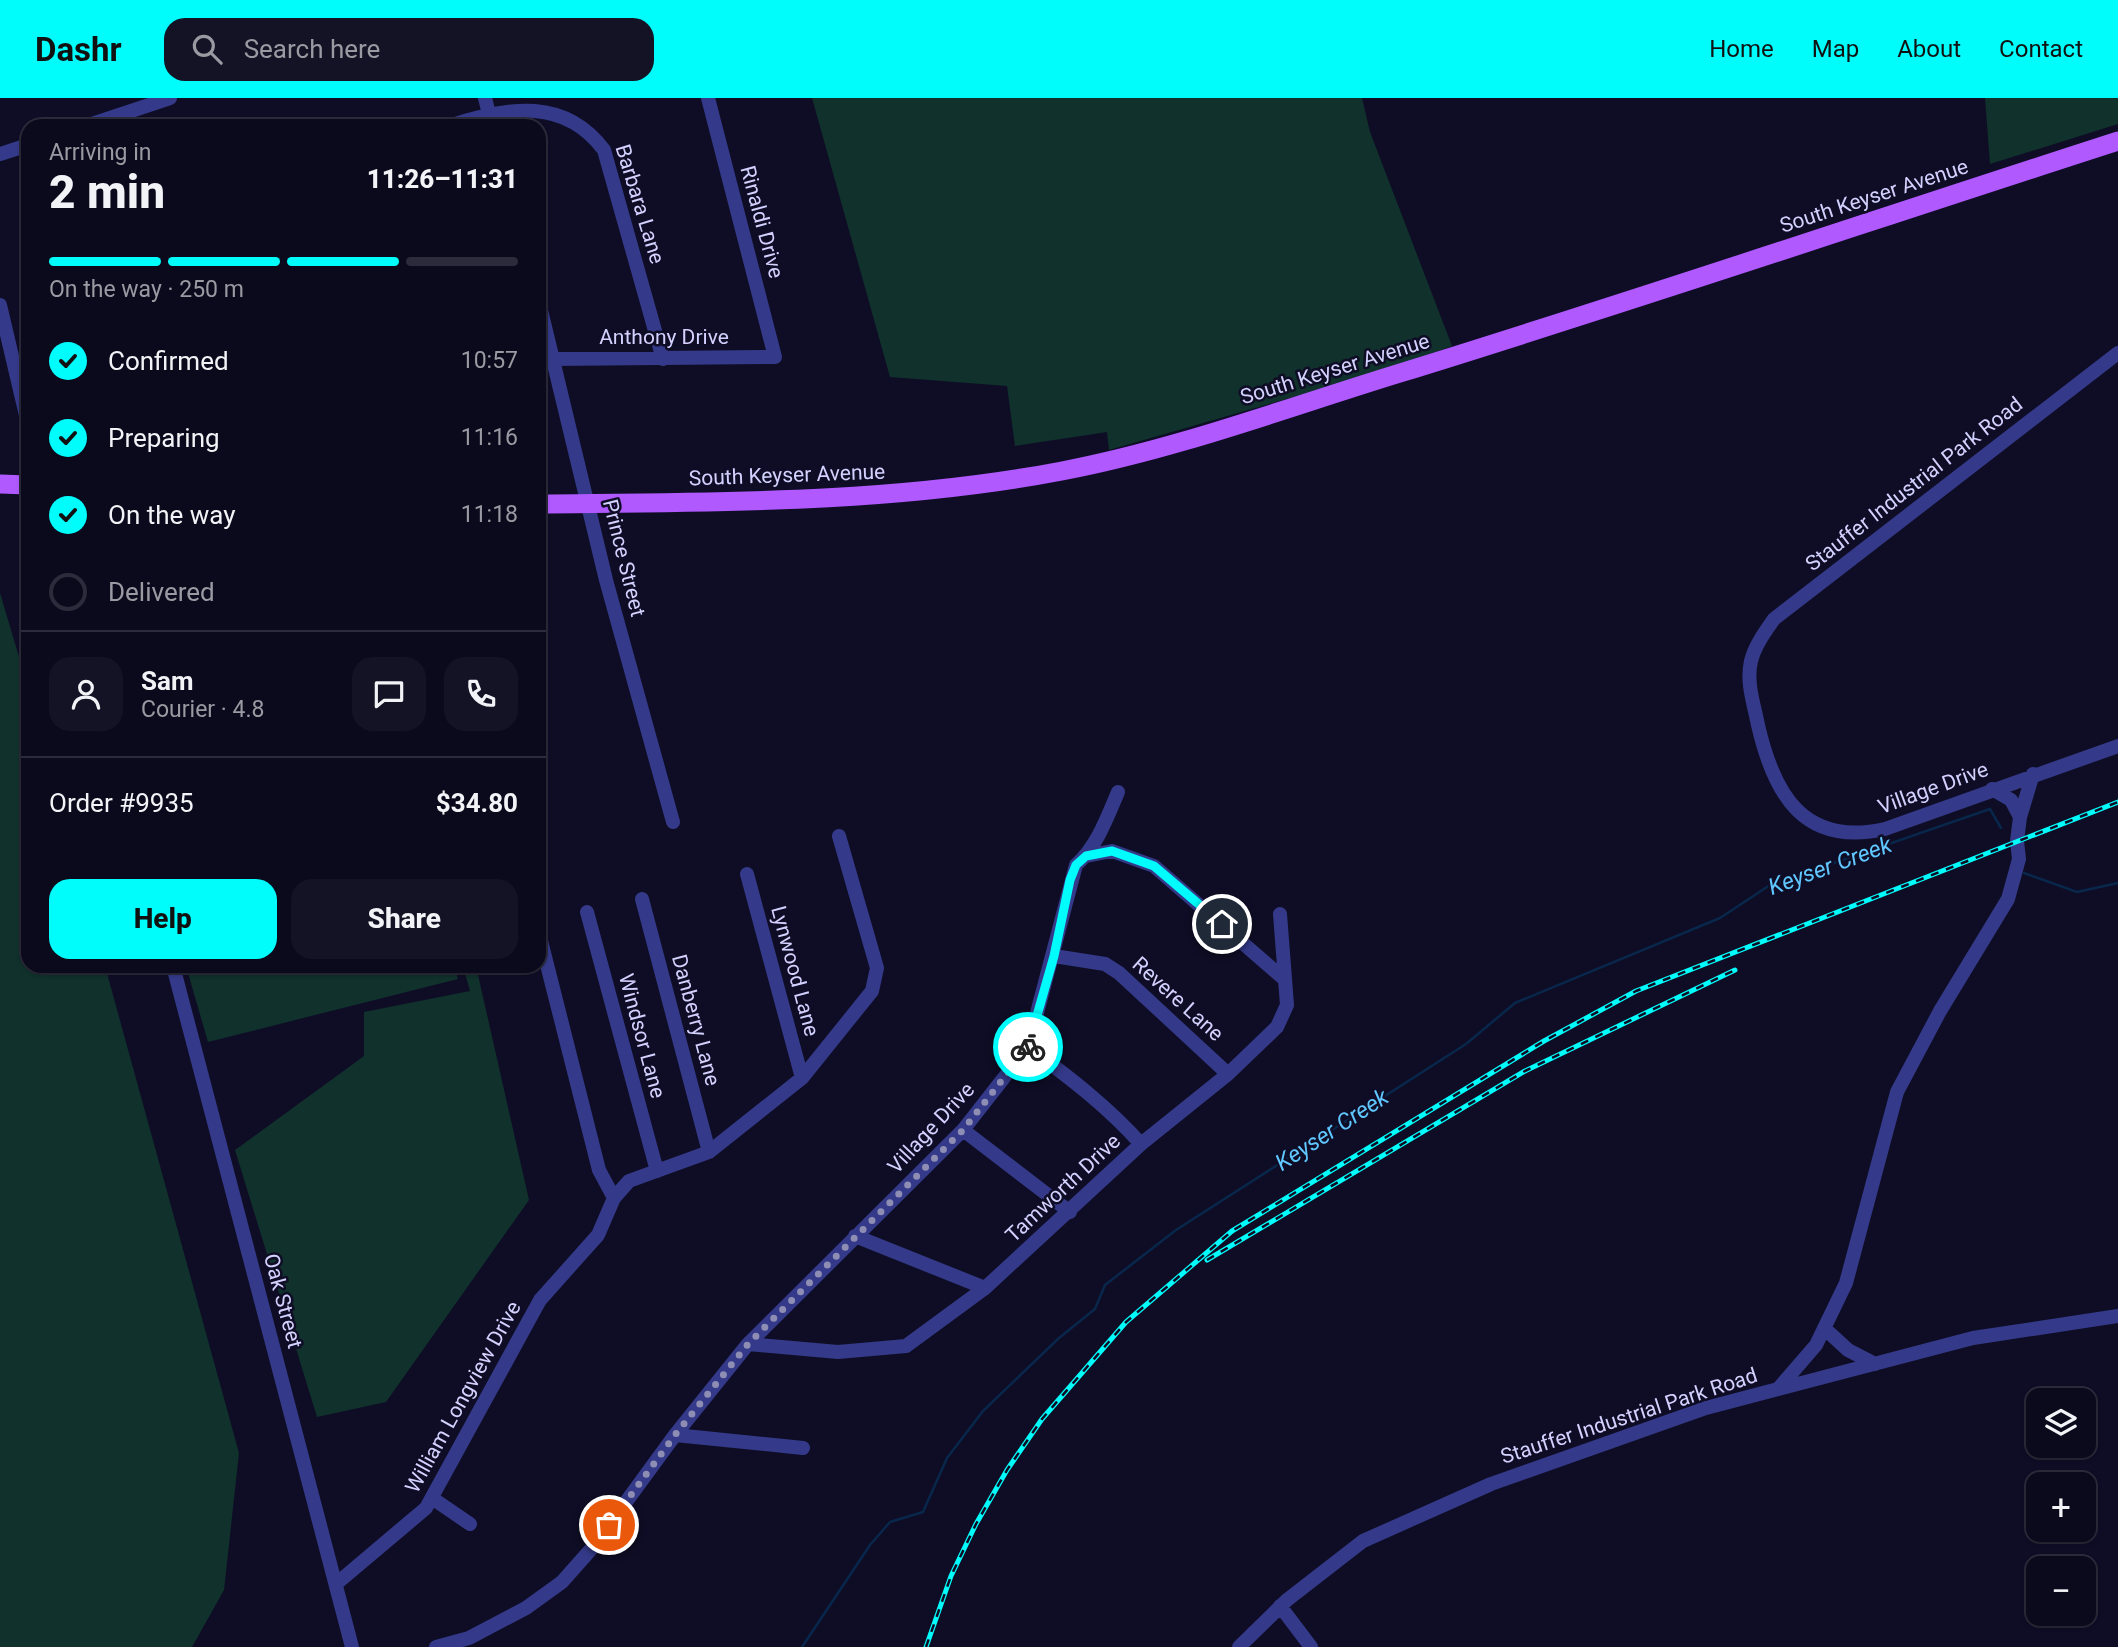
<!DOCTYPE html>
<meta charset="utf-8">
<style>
:root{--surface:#0b0a1c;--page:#141325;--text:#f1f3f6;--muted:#9a9aa3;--line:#2b2b3b;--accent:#00fdfb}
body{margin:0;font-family:Roboto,sans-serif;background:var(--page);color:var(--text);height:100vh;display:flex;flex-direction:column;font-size:26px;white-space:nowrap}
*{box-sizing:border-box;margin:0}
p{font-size:23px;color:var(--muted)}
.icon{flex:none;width:38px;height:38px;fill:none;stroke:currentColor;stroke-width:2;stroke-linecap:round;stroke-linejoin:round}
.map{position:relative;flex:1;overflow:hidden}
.drawer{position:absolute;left:21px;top:21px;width:525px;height:854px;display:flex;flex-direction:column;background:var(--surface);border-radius:21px;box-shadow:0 2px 5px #0004,0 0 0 2px var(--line)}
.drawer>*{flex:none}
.fabs{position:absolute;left:2026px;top:1290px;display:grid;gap:14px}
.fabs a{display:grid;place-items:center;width:70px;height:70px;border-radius:14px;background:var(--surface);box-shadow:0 2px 5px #0004,0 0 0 2px var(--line);font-size:35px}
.pin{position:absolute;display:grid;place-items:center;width:60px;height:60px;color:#fff;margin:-30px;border:4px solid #fff;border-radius:50%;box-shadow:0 2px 7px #0007}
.courier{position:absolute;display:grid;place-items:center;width:70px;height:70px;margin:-35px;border:5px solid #00fdfb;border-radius:50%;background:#fff;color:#222;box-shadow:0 2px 9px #0007}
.head em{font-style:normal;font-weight:800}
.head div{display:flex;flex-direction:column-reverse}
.head{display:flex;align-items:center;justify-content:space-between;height:119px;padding:0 28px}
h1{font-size:46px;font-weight:800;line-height:52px}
.bar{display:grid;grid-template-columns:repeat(4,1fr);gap:10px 7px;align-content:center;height:84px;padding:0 28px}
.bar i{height:9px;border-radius:5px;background:var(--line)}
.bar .current{background:var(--accent)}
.bar p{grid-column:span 4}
.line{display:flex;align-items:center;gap:18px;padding:0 28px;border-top:2px solid var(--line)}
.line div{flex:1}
.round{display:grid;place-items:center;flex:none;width:74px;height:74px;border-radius:21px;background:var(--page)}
ol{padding:0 28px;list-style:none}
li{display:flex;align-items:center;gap:21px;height:77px}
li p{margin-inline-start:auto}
li .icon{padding:7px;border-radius:50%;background:var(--accent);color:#111;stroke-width:4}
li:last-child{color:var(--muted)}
li i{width:38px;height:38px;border:4px solid var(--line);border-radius:50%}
.cta{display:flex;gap:14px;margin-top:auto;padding:14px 28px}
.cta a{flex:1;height:80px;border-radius:21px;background:var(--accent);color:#111;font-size:28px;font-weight:800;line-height:80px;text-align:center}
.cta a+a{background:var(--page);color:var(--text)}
header{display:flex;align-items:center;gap:42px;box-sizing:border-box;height:98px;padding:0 35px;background:var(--accent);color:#111}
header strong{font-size:33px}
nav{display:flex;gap:38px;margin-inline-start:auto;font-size:24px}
.search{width:490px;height:63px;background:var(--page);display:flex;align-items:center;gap:18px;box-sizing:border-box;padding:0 24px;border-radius:21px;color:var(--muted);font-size:26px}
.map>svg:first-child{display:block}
.green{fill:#10312c}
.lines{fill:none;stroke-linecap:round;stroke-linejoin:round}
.stream{stroke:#08274b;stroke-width:2.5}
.minor{stroke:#343a89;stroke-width:14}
.major{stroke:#af59ff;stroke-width:19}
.rail-casing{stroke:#00fdfb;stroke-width:5}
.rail{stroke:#0f0d26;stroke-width:2.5;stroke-dasharray:8;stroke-linecap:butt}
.done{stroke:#8e8db3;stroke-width:7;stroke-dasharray:0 12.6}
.route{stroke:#00fdfb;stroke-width:9}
.labels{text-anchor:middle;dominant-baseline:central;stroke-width:5;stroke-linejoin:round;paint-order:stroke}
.street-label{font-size:21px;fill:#d3d2ff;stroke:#0f0d26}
.water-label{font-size:23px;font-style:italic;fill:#60c7ff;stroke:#0f0d26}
</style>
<header>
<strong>Dashr</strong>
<div class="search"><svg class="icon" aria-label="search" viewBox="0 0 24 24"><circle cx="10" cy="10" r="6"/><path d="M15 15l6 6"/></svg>Search here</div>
<nav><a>Home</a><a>Map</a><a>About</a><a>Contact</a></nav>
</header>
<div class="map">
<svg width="2118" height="1549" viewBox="0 0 2118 1549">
<rect width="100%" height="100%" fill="#0f0d26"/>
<path class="green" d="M812,0H1362L1370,34L1452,248L1388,272L1109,352L1107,334L1015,348L1007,288L890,279Z
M1985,0H2118V26L1990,66Z
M0,495L28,589V868H105L239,1355L224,1492L192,1549H0Z
M186,868H454L458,881L208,944Z
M463,868H476L529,1102L386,1304L317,1319L235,1052L364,958V914L470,893Z"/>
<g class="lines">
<path class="stream" d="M2024,775L2077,794L2118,785
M802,1549L870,1447L890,1424L923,1414L947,1360L983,1313L1059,1240L1095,1211L1105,1187L1176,1132L1466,946L1515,905L1720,820L1770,787L1990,711L2001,730"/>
<path class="minor" d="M485,0L492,28
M86,28L170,0
M449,28C510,8 565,0 604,52L663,261
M0,56L28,47
M539,204L606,482L673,724
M0,207L28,326
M2118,255L1774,521C1765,534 1755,547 1751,563C1746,585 1754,606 1758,627C1774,697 1804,749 1885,731L2118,648
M553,261L775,259L708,0
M1992,691L2011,702L2020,719
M1086,758L1112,753L1154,768L1283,880
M747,776L802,980
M642,801L709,1054
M587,814L657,1073
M539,835L599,1072L614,1100
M1054,858L1105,866L1119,875L1228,976
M173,868L352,1549
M1028,949C1069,979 1108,1009 1141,1046
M963,1032L1070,1114
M855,1138L985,1190
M1824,1230L1848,1252L1875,1266
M748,1246L838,1254L906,1248L985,1190L1141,1046L1228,976L1277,929L1287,907L1280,816
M1778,1291L1816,1247L1846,1185L1897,994L1940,913L2008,801L2019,761L2017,743L2020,719L2033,676
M675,1337L803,1350
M432,1400L470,1426
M336,1486L426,1410L540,1202L598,1137L614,1100L629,1083L709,1054L802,980L872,893L877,870L839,738
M1280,1508L1311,1549
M436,1549L469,1540L526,1510L562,1484L593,1449L675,1337L748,1246L963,1032L1028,949L1076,767C1097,748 1107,720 1118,694
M1239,1549L1287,1502L1363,1443L1491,1386L1706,1310L1973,1240L2118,1218"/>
<path class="major" d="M0,386L28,387
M539,406C713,404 890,406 1062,373C1177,351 1289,309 1400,275C1640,201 1879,120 2118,43"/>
<g class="rail-casing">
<path id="rail" d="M1207,1162L1525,973L1735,872
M926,1549L951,1478L976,1426L1007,1372L1042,1321L1126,1224L1232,1133L1544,943L1636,893L2118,704"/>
</g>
<use href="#rail" class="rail"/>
</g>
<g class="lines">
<path class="done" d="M609,1427L675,1337L748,1246L963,1032L1028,949"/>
<path class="route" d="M1028,949L1054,858L1070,782L1076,767L1086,758L1112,753L1154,768L1222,826"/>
</g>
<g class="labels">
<g class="street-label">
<text transform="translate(1874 98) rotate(-18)">South Keyser Avenue</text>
<text transform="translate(640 106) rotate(73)">Barbara Lane</text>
<text transform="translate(762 124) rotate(75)">Rinaldi Drive</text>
<text x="664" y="239">Anthony Drive</text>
<text transform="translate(1335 271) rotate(-17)">South Keyser Avenue</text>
<text transform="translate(787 377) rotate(-2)">South Keyser Avenue</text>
<text transform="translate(1914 386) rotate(-38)">Stauffer Industrial Park Road</text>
<text transform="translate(624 460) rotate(76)">Prince Street</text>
<text transform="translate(1933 690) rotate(-20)">Village Drive</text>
<text transform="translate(795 873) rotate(75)">Lynwood Lane</text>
<text transform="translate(1178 901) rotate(42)">Revere Lane</text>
<text transform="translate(696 922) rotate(75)">Danberry Lane</text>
<text transform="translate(642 938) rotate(75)">Windsor Lane</text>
<text transform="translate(931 1030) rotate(-47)">Village Drive</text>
<text transform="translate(1063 1090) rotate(-43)">Tamworth Drive</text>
<text transform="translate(283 1203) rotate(75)">Oak Street</text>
<text transform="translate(463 1299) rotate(-61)">William Longview Drive</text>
<text transform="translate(1629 1318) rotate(-18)">Stauffer Industrial Park Road</text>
</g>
<g class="water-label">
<text transform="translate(1830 768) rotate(-20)">Keyser Creek</text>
<text transform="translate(1332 1032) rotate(-33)">Keyser Creek</text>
</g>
</g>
</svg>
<div class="fabs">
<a><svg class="icon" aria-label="layers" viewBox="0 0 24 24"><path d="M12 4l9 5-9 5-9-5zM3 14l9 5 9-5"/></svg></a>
<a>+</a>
<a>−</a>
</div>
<div class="pin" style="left:609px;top:1427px;background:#ea580c"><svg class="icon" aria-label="bag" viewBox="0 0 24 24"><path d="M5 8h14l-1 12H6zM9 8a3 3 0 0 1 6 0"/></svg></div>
<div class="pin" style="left:1222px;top:826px;background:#1f2937"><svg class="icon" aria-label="home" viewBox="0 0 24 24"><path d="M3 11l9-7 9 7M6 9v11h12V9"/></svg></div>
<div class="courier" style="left:1028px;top:949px"><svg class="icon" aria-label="bike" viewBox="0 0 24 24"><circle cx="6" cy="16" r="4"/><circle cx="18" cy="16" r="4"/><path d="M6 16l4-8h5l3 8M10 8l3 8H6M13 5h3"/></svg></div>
<section class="drawer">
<div class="head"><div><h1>2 min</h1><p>Arriving in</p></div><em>11:26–11:31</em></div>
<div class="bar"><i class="current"></i><i class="current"></i><i class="current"></i><i></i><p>On the way · 250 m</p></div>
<ol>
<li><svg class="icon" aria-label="check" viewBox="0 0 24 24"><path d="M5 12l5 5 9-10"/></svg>Confirmed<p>10:57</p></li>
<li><svg class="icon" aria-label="check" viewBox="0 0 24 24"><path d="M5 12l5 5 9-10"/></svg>Preparing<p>11:16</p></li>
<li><svg class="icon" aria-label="check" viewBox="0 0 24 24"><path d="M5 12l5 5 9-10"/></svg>On the way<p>11:18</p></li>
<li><i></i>Delivered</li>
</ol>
<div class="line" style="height:126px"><a class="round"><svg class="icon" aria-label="person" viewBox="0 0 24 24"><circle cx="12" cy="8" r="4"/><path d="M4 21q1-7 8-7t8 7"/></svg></a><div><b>Sam</b><p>Courier · 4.8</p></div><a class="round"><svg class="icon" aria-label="chat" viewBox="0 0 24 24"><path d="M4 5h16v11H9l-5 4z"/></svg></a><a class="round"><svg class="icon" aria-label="phone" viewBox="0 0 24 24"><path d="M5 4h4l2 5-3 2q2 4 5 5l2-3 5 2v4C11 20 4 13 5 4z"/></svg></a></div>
<div class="line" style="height:91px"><div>Order #9935</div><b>$34.80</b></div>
<div class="cta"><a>Help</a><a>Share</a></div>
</section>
</div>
